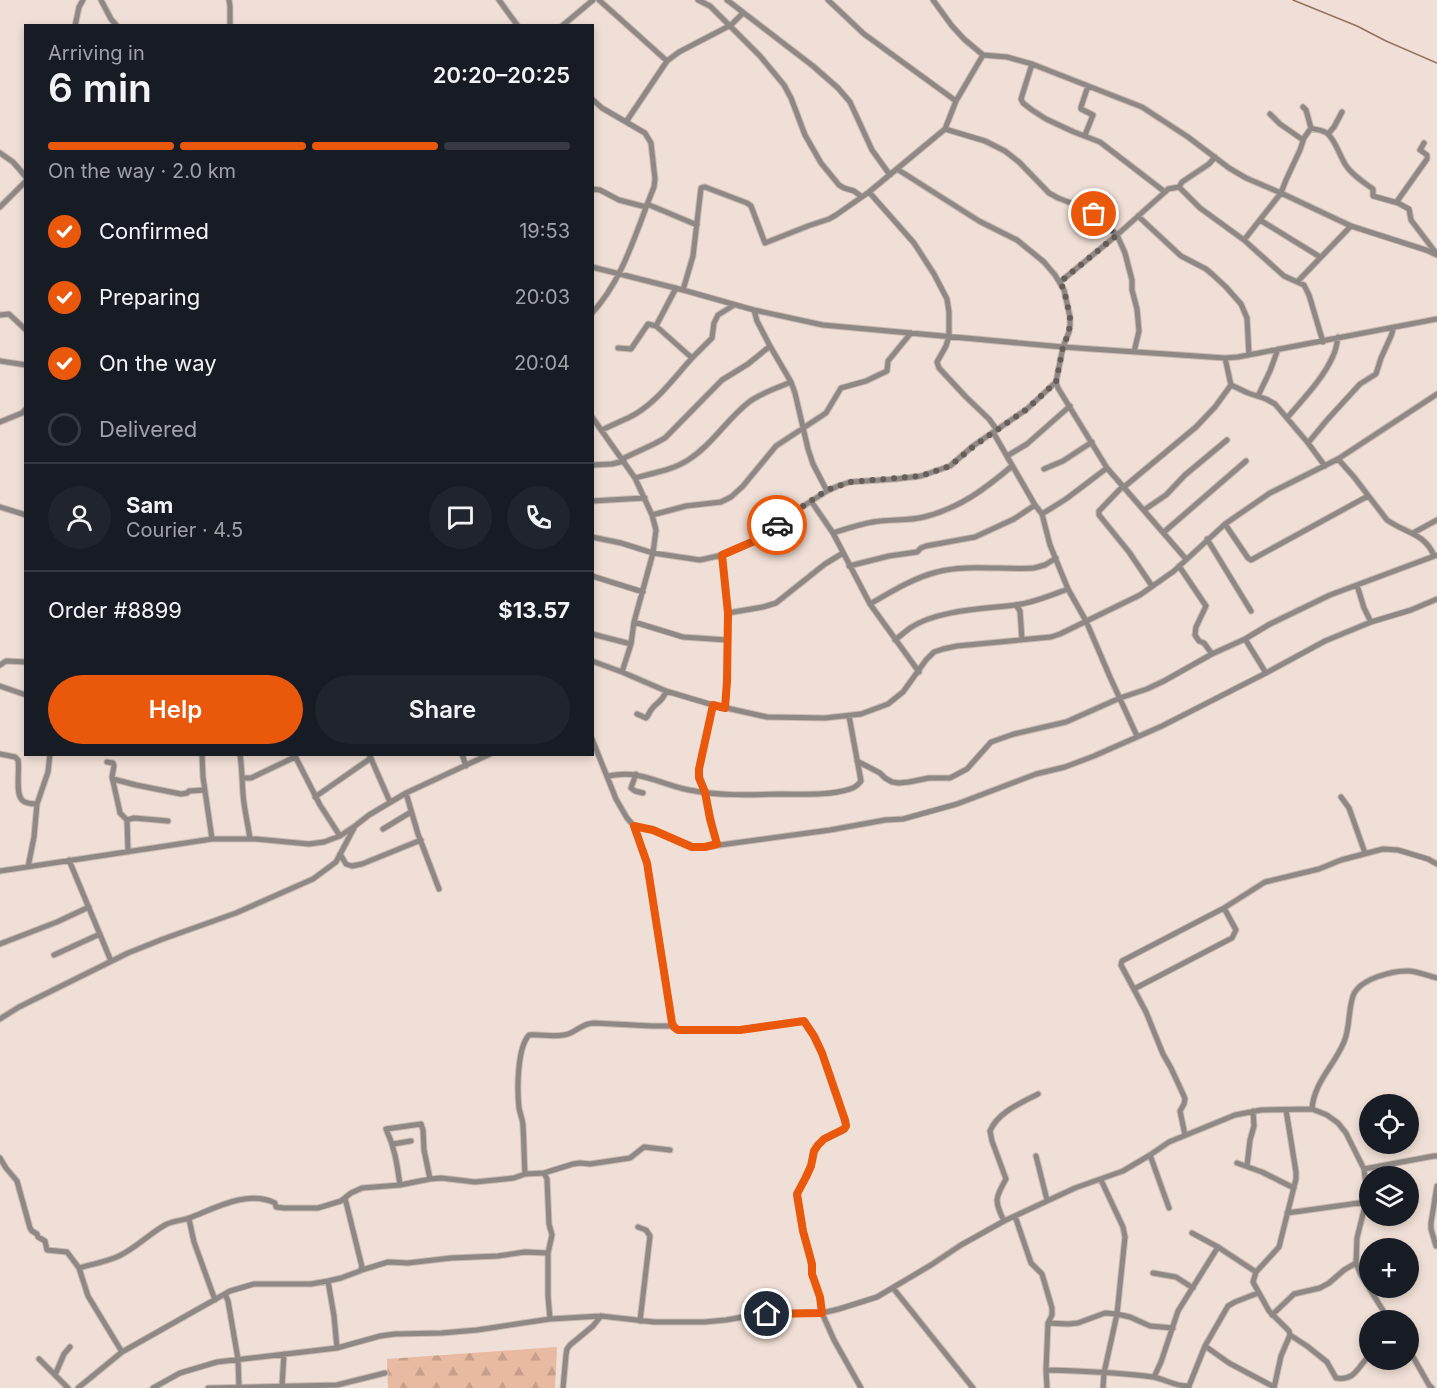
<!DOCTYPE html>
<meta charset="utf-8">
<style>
:root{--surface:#171b24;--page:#20242c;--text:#f1f3f6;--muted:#9ea1a6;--line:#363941;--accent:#ea580c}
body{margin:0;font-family:Inter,sans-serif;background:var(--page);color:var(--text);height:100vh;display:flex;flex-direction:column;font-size:22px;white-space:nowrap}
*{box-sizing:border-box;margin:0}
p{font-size:20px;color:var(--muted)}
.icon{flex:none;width:33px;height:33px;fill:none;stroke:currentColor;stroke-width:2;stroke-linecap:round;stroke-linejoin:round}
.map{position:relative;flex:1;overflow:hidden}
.sheet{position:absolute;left:24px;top:24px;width:570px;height:732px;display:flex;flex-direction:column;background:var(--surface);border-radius:0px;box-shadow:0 3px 9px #0003}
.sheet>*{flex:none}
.fabs{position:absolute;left:1359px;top:1094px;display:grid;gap:12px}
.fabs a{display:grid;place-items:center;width:60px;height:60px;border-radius:50%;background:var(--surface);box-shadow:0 3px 9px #0003;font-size:30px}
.pin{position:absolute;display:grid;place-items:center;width:51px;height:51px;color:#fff;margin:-26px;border:3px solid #fff;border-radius:50%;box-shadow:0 2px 6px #0007}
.courier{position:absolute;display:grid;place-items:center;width:60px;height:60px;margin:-30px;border:4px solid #ea580c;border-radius:50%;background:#fff;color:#222;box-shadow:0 2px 8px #0007}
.summary em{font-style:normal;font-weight:600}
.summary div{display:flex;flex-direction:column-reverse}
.summary{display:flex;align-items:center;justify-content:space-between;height:102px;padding:0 24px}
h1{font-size:39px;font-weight:600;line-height:45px}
.bar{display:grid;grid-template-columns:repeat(4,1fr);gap:9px 6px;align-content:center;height:72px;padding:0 24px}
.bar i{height:8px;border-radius:4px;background:var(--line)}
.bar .selected{background:var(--accent)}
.bar p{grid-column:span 4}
.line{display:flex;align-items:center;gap:15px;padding:0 24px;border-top:2px solid var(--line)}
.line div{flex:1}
.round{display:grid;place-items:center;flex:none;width:63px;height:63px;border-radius:32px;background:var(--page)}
ol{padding:0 24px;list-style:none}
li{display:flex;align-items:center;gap:18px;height:66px}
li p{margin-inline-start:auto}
li .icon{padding:6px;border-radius:50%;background:var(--accent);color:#fff;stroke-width:4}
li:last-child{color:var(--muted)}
li i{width:33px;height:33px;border:3px solid var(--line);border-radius:50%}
.action{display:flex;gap:12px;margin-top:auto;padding:12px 24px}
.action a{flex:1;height:69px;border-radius:36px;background:var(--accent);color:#fff;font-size:24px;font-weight:600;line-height:69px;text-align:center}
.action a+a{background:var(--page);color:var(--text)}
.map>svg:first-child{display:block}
.forest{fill:url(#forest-firs)}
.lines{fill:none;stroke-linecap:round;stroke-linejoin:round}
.stream{stroke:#97705b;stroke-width:1.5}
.minor-casing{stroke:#cabbb3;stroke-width:7}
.minor{stroke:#8f8885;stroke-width:5}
.done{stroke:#685e59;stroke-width:6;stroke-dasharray:0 10.8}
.route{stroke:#ea580c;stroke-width:8}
</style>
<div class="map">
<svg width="1437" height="1388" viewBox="0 0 1437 1388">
<defs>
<pattern id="forest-firs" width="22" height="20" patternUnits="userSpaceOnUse" patternTransform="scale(1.5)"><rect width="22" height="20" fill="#e8baa1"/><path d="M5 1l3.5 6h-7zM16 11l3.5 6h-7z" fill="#c79f8a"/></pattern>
</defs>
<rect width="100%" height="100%" fill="#f0dfd6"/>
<path class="forest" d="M557,1347L555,1388H388L387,1359Z"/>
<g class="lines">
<path class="stream" d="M1293,0L1357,26L1386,41L1437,63"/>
<g class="minor-casing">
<path id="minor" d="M101,0L111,19L117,26
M229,0L230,6V26
M499,0L512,18L518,26
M599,0L667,61
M698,0L710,6L760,56L784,85L791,98L805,135L821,163L839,185L844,188L854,191L862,197
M727,0L813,66L838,88L850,102L872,150L890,175
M828,0L864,34L956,101
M933,0L952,26L964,39L983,55L1007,57L1032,64L1142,107L1188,137L1229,168L1246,178L1281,193L1351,226L1426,250L1437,255
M75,26L79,7L83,0
M562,26L593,0
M1032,64L1021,99L1023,103L1032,110L1046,119L1074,132L1100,142L1165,192
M592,99L602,108L645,133L651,143L655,179L654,187C637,228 624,279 592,313
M1303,107L1306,110L1311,128C1316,130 1324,130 1328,134C1336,142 1339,154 1345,164C1351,174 1363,182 1373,189V196L1398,203
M1270,114L1280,124L1303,140
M626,122L667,61L679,52L731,25L743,13
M945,129L985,141L1005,151L1019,162L1049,193L1058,198L1084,208L1093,214L1117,235L1125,253L1132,280V290L1137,309L1139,331L1134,352
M1328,134L1334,127L1342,112
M1085,135L1093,115L1081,109V107L1088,86
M1424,143L1420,150L1427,155V159L1398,200V203L1409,209L1411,220L1436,253
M0,153L13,162L26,177
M897,169L979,221L1017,240L1044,262L1055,275L1064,290L1070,317V326L1069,332L1063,347L1056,382L1058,388L1107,468L1186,559
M1179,187L1200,208L1244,240L1284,276L1304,285L1309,295L1323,342
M592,189L600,190L619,200L646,207
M869,192L914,243L934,274L947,299L949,312V336L946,346L937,362L939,368L966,397L989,419L997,430
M647,204L697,225
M0,207L26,181
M1138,216L1181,256L1206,269L1212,274L1226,287L1241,304L1247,318L1249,355
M1260,220L1320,257
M1244,240L1281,193L1286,180L1300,150L1304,138L1311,128
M592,267L683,290L754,310L823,325L1063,347L1225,358L1238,357L1437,319
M1298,281L1351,226
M1060,282L1117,235L1165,192L1168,189L1179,187L1182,182L1209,164L1215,157
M683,290L693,256L701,188L705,187L747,203L751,206L765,243L808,226L829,219L836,215L869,192L945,129L956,101L983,55
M754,310L757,321L770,346L791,382L795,393L808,449L813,464L827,491
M0,315L9,314L26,330
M656,326L692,358L712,338L714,323L718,315L734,305
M618,348L631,349L648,324L656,326L676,288
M1225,358L1231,385L1248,393L1266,399L1275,404L1308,443L1325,466
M0,361L26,365
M1258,396L1270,371L1278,349
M592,417L635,478L652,515L656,530L653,553L634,622L631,644L622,672
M1287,418C1303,399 1323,379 1333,356C1336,350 1337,344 1338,337
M0,422L22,413L26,409
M602,430C610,426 619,422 628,418C654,406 673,379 692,358
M993,432L1035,505L1042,514L1050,545L1068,589L1086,621L1110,677L1137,736
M1308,443L1327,420L1360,384L1376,374L1381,358L1391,336L1394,327
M1007,456L1027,444L1070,406
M622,459L654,444L665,438L722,380L748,364L770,346
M1338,459L1354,477L1387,520C1405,533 1425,533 1434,556
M592,465L612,464L624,461
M1044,469L1063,461L1092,442
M635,478C653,473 673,470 688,460C712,445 727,419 749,402C761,393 777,388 791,382
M1123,486L1099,511V515L1129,552L1152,586
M1124,487L1196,427L1215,407L1231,385
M592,501L645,498
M811,501L833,533L870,604L919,672
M0,507L26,515
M1144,510L1166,495L1185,475L1227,440
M1042,514L1066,499L1107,468
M652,515L686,506L721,502L731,497L743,486L776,446L826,413L841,388L866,381L887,371L888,361L911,333
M1225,524L1248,558L1251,560L1368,496
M1164,532L1246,461
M833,533C846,529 860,524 873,522C890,519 908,521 924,517C960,508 985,489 1012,466
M1413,533L1437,520
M592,537L621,543L653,553L700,560L722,555L759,539L791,514L827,491L838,486L850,482L896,479L921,476L950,466L973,446L1027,409L1056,382
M1207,539L1251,611
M722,555L728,613L727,681L725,708
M849,566L889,556L917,552L921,548L926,546L975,537L1014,519L1035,505
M1179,566L1206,606L1196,627L1195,635L1199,641L1204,643L1212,654
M592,576L643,592
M1357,585L1364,608L1371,622
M870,604C891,592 913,578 937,572C965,564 1004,570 1034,568L1045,565L1056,558
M1016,605L1020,611L1022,640
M728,613L763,607L776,603L825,564L843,553
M634,622L683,637L727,640
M592,634L631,644
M1245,639L1266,673
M895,640C900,636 905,632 910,628C937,610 983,609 1015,605C1033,603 1051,595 1068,589
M592,661L622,672L666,691L713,705L767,717L825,718L861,714L888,704L903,692L926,660L934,652L943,649L957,646L1051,637L1060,634L1140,595L1174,571L1225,524L1270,493L1338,459L1437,394
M0,665L6,661L26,662
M0,686L26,695
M713,705L699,769C700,782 704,785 706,797C710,813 713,828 717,844
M637,714L646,718C648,716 649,713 651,710C656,702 663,702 666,691
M592,739L616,799L627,818L634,826L647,863L672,1023L674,1027L678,1030H739L804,1021L814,1036L822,1053L846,1126L842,1131L824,1139L818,1145L814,1151L811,1166L797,1194V1200L803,1231L810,1256L812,1274L820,1297L822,1313L834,1340L861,1388
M0,754L15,757L18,760C20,771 15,793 22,800C26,804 32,804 37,804
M202,754L203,777L212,839
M240,754C242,768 242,781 243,794C244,809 248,824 250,839
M294,754L320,805L340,836
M369,754L390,802
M462,754L466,766
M857,761L880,773L885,778L892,782L899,783L909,782L929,778H950L967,769L991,742L1014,734L1066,722L1120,698L1147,689L1164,681L1212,654L1245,639L1270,624L1330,595L1437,555
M107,762L113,763L114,766L112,777L119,808L120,813L127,820L128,852
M636,774L631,788L635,791L643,793
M608,776C641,769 658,784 689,790C718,796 751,795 781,794C803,794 828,796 850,789C854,788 858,785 861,781L849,716
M243,778H251L295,757
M113,779L136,785L181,794L187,793L189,791L205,790
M406,793L418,834L439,889
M315,797L371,758
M1341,797L1349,808L1365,853
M127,820L134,818L168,821
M634,826L653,830L692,847H705L830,830L885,820L903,819L957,804L1036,774L1065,767L1094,756L1162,726L1266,673L1325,641L1371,622L1411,610L1437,599
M383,829L411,812
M340,854L346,864L352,866L362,864L421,840
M69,860L111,961
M28,867L34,837L37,804L48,772L50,754
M0,871L212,839H256L309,844L324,842L340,836L355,826L369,815L406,793L490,754
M0,944L57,922L89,907
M54,955L100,934
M1134,989L1232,938L1236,930L1224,908
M0,1019L19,1007L128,953L163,939L236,913L313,879L336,862L354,828
M1312,1109C1314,1082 1334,1066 1344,1042C1350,1028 1348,1011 1353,996C1359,979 1393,970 1410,971C1419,972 1428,976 1437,978
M1185,1135L1180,1111L1184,1104L1185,1099L1183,1094L1171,1068L1163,1054L1146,1012L1121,965L1122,961L1224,908L1265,882L1319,869L1341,860L1383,849L1398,850L1428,859L1437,864
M393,1144L411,1141
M1150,1155L1169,1208
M1036,1156L1047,1200
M0,1158L6,1168L17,1181L30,1228L32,1231L37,1234L38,1237L45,1241L47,1250L67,1252L79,1268L88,1296L122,1352
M1237,1163L1262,1172L1294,1188
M1247,1166L1250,1140L1254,1126L1253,1111
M1364,1169L1434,1156H1437
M544,1173L573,1164L580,1163L590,1164L630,1158L644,1147L670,1150
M525,1174C524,1158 524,1142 523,1126C523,1120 520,1114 519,1108C517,1090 517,1048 529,1035C542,1034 555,1038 568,1034C577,1031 583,1023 594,1023L652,1026H671
M1101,1180L1123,1227L1125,1237L1117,1314L1104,1373L1103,1388
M400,1185C397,1164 395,1148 386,1129L421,1124L423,1130L424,1150L430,1179
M1287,1213L1366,1202
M1015,1216L1031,1263L1042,1274L1052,1308V1315L1048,1323L1046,1370L1047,1388
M189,1219L194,1242L215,1300
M1004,1221C994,1201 995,1198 1006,1179L992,1141L990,1131C998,1112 1021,1103 1038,1094
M638,1227L646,1230L650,1236L640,1321
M1192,1233L1218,1247L1256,1272
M1436,1246L1431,1229V1223L1437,1186
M79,1268C92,1264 106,1262 119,1256C136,1248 149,1234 165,1225C174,1220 183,1221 192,1217C217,1207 248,1190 275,1203L276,1207L284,1208H318L341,1201L351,1193L362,1188L400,1185L430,1179L441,1178L475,1182L514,1178L525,1174L544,1173L547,1179L549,1224L552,1235L548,1253V1296L550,1319
M362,1270L388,1262L408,1263L451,1258L498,1256L525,1252L548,1253
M1153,1273L1176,1277L1193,1288
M328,1281L334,1316L337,1348
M893,1288L973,1388
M225,1294L228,1301L238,1359L239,1387
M1272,1315L1294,1294L1320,1288L1329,1283L1344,1270L1356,1263
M1048,1323L1068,1324L1078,1323L1105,1313L1117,1314L1130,1317L1150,1326L1173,1328
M1290,1335L1307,1346L1327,1362L1336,1378C1356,1381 1357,1367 1370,1355
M1205,1346L1229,1363L1274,1387
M1408,1348L1429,1385L1432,1388
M39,1359L68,1388
M1046,1370C1081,1371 1118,1372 1153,1377C1165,1379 1176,1387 1189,1386L1205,1346L1228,1306L1235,1302L1258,1293
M55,1375L64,1354L70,1347
M1154,1377L1161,1362L1178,1311L1218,1247
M282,1386L284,1354
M78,1388L122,1352L230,1291L254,1284H311L328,1281L341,1278L360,1271L362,1267L345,1198
M153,1388L180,1373L217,1362L337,1348L380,1336L395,1334L442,1333L477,1330L550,1319L601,1316L654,1322H704L726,1320L754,1315L780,1313H822L839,1309L877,1297L931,1265L961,1245L1004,1221L1075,1188L1123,1171L1150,1155L1169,1142L1235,1115L1261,1110L1312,1109L1327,1115L1338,1123L1346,1133L1364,1169L1366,1186V1202L1357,1238L1356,1263L1361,1275L1389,1320
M208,1388L337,1385L385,1373
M563,1388L566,1355L567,1349L570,1345L593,1326L601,1316
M1274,1388L1281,1356L1290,1335L1289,1331L1269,1311L1253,1282L1256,1272L1279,1247L1296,1179V1172L1286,1110"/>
</g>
<use href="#minor" class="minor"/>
</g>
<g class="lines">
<path class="done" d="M777,525L791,514L827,490L850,482L921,476L950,466L974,446L1027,409L1056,382L1063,347L1069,332L1070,317L1067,303L1064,290L1060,282L1117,235L1094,214"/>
<path class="route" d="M767,1314L822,1313L820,1297L812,1274V1264L803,1231L797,1194L806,1177L811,1166L814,1151L818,1145L824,1139L844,1129L846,1126L845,1120L822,1053L814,1036L804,1021L740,1030H678L674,1027L672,1023L647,863L634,826L653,830L692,847H705L717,844L710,819L705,792L699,778V769L713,705L725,708L727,681L728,613L722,555L759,539L777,525"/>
</g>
</svg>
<div class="fabs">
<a><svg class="icon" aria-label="locate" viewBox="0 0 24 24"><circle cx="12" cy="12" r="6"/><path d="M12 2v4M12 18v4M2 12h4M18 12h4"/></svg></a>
<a><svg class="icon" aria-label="layers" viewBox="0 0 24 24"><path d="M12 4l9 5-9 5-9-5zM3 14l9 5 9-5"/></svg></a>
<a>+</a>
<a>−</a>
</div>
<div class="pin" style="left:1094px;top:214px;background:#ea580c"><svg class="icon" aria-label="bag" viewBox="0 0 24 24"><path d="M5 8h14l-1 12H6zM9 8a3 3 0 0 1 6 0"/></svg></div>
<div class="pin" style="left:767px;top:1314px;background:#1f2937"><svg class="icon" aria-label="home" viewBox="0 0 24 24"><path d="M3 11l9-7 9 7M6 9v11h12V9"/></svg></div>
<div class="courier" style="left:777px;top:525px"><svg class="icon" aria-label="car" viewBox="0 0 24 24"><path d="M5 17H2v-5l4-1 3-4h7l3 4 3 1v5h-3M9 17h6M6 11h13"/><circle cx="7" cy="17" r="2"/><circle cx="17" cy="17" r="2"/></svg></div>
<section class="sheet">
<div class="summary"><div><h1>6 min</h1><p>Arriving in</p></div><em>20:20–20:25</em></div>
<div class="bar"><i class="selected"></i><i class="selected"></i><i class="selected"></i><i></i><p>On the way · 2.0 km</p></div>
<ol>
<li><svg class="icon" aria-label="check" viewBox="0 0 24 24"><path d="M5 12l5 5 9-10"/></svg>Confirmed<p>19:53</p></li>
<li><svg class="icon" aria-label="check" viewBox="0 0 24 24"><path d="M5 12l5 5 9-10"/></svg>Preparing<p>20:03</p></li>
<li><svg class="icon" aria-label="check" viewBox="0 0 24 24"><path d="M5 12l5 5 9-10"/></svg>On the way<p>20:04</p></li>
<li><i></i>Delivered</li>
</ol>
<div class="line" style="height:108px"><a class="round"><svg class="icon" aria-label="person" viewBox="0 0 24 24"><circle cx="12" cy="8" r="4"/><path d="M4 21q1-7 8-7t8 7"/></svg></a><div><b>Sam</b><p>Courier · 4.5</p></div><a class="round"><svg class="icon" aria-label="chat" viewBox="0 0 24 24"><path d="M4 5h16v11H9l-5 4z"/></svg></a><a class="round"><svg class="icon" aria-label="phone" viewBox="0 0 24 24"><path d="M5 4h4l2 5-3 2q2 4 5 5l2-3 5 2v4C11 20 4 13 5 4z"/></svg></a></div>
<div class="line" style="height:78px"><div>Order #8899</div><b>$13.57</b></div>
<div class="action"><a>Help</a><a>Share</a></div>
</section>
</div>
